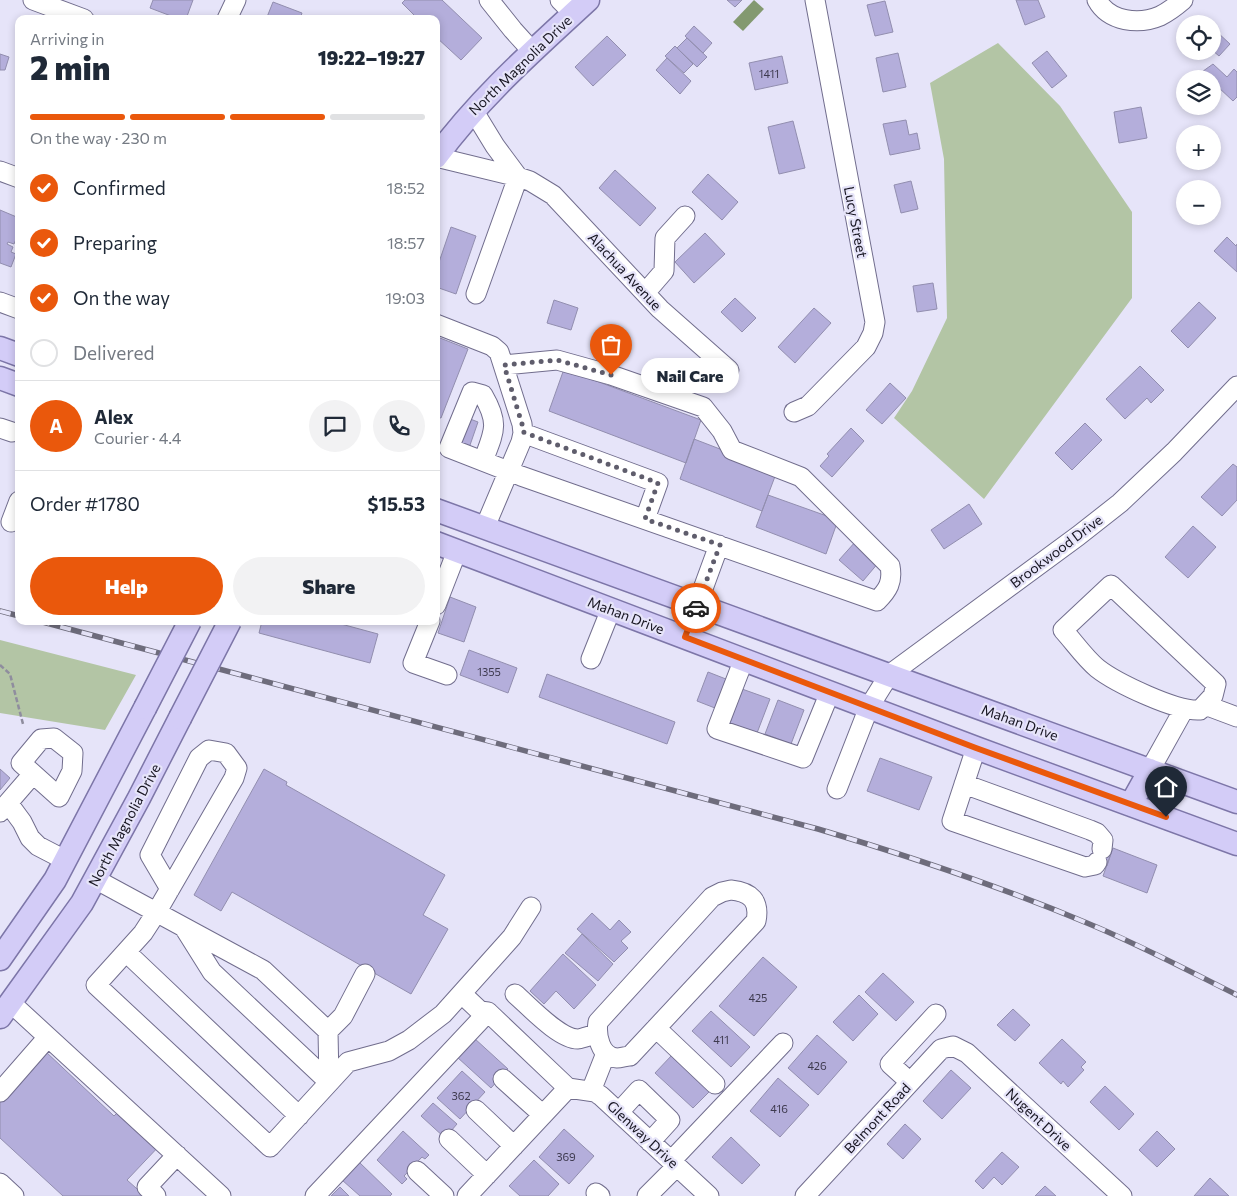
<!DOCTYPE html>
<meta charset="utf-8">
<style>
:root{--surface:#fff;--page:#f2f2f3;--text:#1f2937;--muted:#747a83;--line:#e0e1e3;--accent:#ea580c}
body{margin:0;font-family:Commissioner,sans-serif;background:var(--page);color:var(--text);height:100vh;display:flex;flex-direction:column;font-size:19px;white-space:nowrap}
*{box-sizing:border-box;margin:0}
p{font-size:16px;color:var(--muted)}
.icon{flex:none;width:28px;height:28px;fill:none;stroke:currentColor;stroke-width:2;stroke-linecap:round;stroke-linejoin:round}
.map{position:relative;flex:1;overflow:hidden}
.panel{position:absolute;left:15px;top:15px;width:425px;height:610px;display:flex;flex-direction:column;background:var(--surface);border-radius:10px;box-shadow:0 2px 8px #0003}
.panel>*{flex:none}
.controls{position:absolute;left:1176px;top:15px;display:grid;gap:10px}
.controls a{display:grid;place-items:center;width:45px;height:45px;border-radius:50%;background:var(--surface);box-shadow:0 2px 8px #0003;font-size:25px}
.pin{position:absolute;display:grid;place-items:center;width:42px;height:42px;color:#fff;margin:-51px -21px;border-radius:50% 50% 50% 0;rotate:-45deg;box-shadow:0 0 5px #0007}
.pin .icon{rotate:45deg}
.courier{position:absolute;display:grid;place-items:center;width:50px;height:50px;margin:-25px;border:4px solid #ea580c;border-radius:50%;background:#fff;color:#222;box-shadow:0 1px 6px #0007}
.bubble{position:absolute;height:35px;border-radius:18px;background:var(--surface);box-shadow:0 2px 8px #0003;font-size:16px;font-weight:800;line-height:35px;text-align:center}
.summary em{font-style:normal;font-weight:800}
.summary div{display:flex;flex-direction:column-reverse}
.summary{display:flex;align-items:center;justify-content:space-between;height:85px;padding:0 15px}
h1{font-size:32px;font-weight:800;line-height:38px}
.bar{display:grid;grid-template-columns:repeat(4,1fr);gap:8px 5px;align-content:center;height:60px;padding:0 15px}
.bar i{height:6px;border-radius:4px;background:var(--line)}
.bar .selected{background:var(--accent)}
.bar p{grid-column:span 4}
.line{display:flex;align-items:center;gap:12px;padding:0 15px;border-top:1px solid var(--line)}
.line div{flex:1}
.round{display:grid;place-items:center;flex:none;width:52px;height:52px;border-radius:26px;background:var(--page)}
ol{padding:0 15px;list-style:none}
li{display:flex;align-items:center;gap:15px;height:55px}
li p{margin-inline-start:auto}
li .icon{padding:5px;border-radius:50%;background:var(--accent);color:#fff;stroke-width:4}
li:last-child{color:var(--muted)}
li i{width:28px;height:28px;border:2px solid var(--line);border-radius:50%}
.action{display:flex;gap:10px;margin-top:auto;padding:10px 15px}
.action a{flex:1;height:58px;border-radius:30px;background:var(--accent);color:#fff;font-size:20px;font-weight:800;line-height:58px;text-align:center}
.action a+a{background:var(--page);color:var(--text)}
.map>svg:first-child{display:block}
.green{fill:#b3c5a5}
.water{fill:#839970}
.building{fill:#b4aedb;stroke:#928eaf}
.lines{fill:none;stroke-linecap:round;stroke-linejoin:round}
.minor-casing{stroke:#716d8d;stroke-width:21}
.major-casing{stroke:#7d76a8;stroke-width:25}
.path{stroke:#8f8d9e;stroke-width:2.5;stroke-dasharray:5 2.5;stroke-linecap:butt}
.minor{stroke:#fff;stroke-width:19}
.major{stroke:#d3ccf7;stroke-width:22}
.rail-casing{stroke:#6e6c7c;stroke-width:5.5}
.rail{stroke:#e6e4f9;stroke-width:4;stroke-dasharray:11;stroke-linecap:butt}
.major-bridge-casing{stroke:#7d76a8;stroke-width:25;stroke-linecap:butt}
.major-bridge{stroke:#d3ccf7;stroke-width:22}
.done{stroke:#5f5d6c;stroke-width:5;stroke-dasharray:0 9}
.route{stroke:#ea580c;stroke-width:6}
.labels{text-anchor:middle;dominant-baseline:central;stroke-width:4.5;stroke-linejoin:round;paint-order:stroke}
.number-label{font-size:11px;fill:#3e3a4f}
.street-label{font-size:14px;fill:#161420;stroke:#e6e4f9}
</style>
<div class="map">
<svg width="1237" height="1196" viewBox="0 0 1237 1196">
<rect width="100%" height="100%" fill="#e6e4f9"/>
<path class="green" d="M998,43L1060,106L1132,212V298L984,499L894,418L912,391L947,318L944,159L930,83Z
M0,640L136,675L105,730L0,713Z"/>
<path class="water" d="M754,0L764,9L743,31L733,22Z"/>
<path class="building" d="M153,0H193L186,19H179L150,8Z
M405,0H442L482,38L461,60L436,37V19H418L402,3Z
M727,0H742L735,7Z
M1016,0H1038L1045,17L1025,25Z
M885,1L893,32L875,36L867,5Z
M273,2L302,13L300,19L267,17Z
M694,26L712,43L703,53L685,36Z
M1216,31L1230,44L1219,56L1212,50V35Z
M607,36L626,55L593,86L575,67Z
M687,38L707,57L697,67L677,48Z
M675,46L693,64L684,73L665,56Z
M1047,51L1067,76L1052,88L1032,63Z
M898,53L906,87L883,92L876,58Z
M0,54L9,57L5,70H0Z
M782,56L788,83L755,90L749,63Z
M667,58L691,81L680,94L656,70Z
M1213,64L1227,77L1234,69L1237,72V97L1233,101L1217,86L1212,89V79H1192Z
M1141,107L1147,138L1119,143L1114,112Z
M906,120L909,135L917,133L920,149L890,155L883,124Z
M793,121L805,168L779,174L768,127Z
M615,170L656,208L640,226L599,188Z
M708,174L738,202L722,220L692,192Z
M911,181L918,209L901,213L894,185Z
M0,210L19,218V232L14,244L8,242L7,244L13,247L11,252L16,254L11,267L0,263Z
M451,227L476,236L456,294L436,287V271Z
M705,233L725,254L694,283L675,262Z
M1227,237L1236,246L1237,244V272L1214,251Z
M933,283L937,309L917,312L913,286Z
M735,298L756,318L742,332L721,312Z
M554,300L578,308L571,330L547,323Z
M1199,302L1216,318L1188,348L1171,331Z
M814,308L831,323L795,363L778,347Z
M440,338L468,349L441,418L436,417V348Z
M1140,366L1164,390L1151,403L1147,398L1125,419L1106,399Z
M564,369L701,420L686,463L549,411Z
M890,383L906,398L882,424L866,410Z
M465,417L478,422L469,448L455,443Z
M1085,423L1102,440L1072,470L1055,453Z
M851,428L864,441L832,477L820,466L829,456L827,454Z
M694,439L777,471L762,511L680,479Z
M1233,464L1237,467V500L1222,516L1201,497Z
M768,495L838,520L826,554L756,527Z
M969,504L982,524L944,549L931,530Z
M1193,526L1216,547L1188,578L1165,557Z
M856,541L879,562L863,581L839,560Z
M450,597L476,607L464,642L438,633Z
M262,621H330L378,634L370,663L259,633Z
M469,650L517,668L508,693L460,675Z
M708,672L731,681L720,710L697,701Z
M547,674L675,722L667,744L539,697Z
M742,689L770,699L757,733L730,723Z
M778,700L804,710L791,744L765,734Z
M880,758L932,777L919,810L867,791Z
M0,769L10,778L0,790Z
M264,769L287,782L286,785L445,875L423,915L448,929L411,994L232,892L221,911L194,895Z
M1113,848L1157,865L1147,893L1103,876Z
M1101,849L1111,853L1107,866L1095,862Z
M592,913L610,930L619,920L631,932L621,941L628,948L614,962L577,929Z
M582,934L613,964L598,981L565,953Z
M563,954L596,985L574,1009L556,991L544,1004L530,991Z
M763,957L797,987L754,1036L719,1006Z
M883,973L914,1002L896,1021L865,992Z
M859,995L878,1014L853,1041L833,1022Z
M1013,1009L1030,1025L1015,1041L997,1025Z
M711,1011L750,1047L731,1067L692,1031Z
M817,1035L847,1062L818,1095L788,1068Z
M474,1038L508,1069L491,1088L457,1057Z
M1062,1039L1086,1062L1081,1067L1084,1070L1068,1087L1063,1081L1061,1084L1039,1063Z
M45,1051L114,1116L123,1107L162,1143L127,1180L145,1196H63L0,1138V1099Z
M672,1055L710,1091L693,1108L655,1073Z
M951,1070L971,1088L942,1119L923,1101Z
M462,1071L485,1092L460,1119L437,1098Z
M778,1078L809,1105L780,1137L750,1111Z
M1105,1086L1134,1114L1119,1130L1090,1102Z
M433,1103L457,1124L445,1138L421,1116Z
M905,1124L921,1139L903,1159L887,1144Z
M564,1129L594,1156L569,1184L539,1157Z
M403,1131L429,1155L425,1159L422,1157L404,1176L407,1179L402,1184L377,1160Z
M1157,1131L1175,1149L1157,1167L1139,1150Z
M731,1137L760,1165L742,1184L712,1157Z
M1002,1152L1019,1167L1002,1185L994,1177L983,1189L975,1181Z
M534,1160L559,1184L548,1196H520L509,1186Z
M359,1162L392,1194L390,1196H360L342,1180Z
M1210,1178L1229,1196H1194Z
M1045,1186L1056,1196H1035Z
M340,1187L349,1196H331Z"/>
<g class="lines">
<g class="minor-casing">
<path id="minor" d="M33,0L84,19
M489,0L513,30L532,51
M560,0L573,13
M1097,0C1109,22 1139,25 1160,16C1168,12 1176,6 1183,0
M227,19L236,0
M473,110L495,146L518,177
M436,157L518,177L530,181L553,195L660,309L729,370
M0,171L19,178
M645,293L664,271L665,238L685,216
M476,294L518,177
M0,302L19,309
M436,324L492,346L499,352L522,424L523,433L521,442L485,527
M794,412L808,406L866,347L873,333L875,322L815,0
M0,428L12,432
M523,433L658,483L645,519
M483,461C494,432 500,424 483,395L472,392L449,448L521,476L877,601C888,590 893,582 890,566L801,477L732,450L722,431L703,407L611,375L557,360L504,365
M11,522L19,501
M1111,585L1216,684L1213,696L1200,710C1177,712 1116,683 1097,668C1084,657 1074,642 1063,630Z
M436,605L457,551
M697,605L719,545
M430,621L413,663L447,675
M591,659L611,609
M744,659L717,729L803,758L830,692
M1205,705L1237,717
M54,738L73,753L72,771L59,797L21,763L41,739Z
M976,748L952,821L1085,867L1095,865L1097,862
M1150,770L1184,709
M964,784L1090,830L1097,833L1103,840L1102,849
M837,789L869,707L889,675L1078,536L1120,503L1174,452L1237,386
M8,803L22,822L30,838L38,846L65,860
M0,812L33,774
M95,879L263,970L328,1031L329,1082
M170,889L150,855L199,758L209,750L226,753L237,768L234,778L156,913L143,933L96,985L270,1147L348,1062L389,1051L409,1040L443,1014L512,937L531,907
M731,890C751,892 760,901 756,921L630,1056C626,1056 621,1058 617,1058C600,1057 596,1035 598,1022L712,897L722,892Z
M185,929L212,972L329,1082
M126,952L299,1116
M462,994L480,1011L488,1012L568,1088
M515,994C529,1006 559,1039 578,1039C584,1038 591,1035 597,1034
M11,1003L221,1196
M656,1028L715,1084
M328,1031L343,1016L365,974
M503,1079L543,1115
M910,1082L890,1064L936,1014
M568,1088L595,1092L601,1096L709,1196
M591,1091L606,1053
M0,1092L48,1037
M476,1110L514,1146
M619,1112L639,1090L670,1120L650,1142
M449,1139L487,1175
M671,1161L783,1043
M417,1171L444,1196
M0,1183L14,1196
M596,1193L600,1196
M156,1196L147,1187L177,1155
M315,1196L488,1012
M467,1196L568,1088
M647,1196L677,1166
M805,1196L941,1049L953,1046L967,1053L1122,1196"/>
</g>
<g class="major-casing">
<path id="major" d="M436,157C480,97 534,50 588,0
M0,348L19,355
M0,378L19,385
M436,510L1237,802
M436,543L976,748L1237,844
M1131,804L1150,770
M0,959L55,880L145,708
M0,1017L82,903L139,798L180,718"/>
</g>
<path class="path" d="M0,665L10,674L23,724"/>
<use href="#minor" class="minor"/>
<use href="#major" class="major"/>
<g class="rail-casing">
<path id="rail" d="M0,611L19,616
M39,621L818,829C909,856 999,886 1087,923C1138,944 1187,970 1237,995"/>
</g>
<use href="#rail" class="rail"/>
<g class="major-bridge-casing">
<path id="major-bridge" d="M145,708L190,621
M180,718L230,621"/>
</g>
<use href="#major-bridge" class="major-bridge"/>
</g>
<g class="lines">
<path class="done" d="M611,375L557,360L504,365L522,424L523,432L658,483L645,519L720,545L696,608"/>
<path class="route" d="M696,608L685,637L976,748L1166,817"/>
</g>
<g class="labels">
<g class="number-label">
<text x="769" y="73">1411</text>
<text x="489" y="671">1355</text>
<text x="758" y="997">425</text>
<text x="721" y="1039">411</text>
<text x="817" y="1065">426</text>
<text x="461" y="1095">362</text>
<text x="779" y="1108">416</text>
<text x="566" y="1156">369</text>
</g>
<g class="street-label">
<text transform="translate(520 65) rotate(-44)">North Magnolia Drive</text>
<text transform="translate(856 222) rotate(79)">Lucy Street</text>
<text transform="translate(625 271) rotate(47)">Alachua Avenue</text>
<text transform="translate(1056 551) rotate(-37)">Brookwood Drive</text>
<text transform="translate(626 615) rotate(21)">Mahan Drive</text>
<text transform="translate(1020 722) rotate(20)">Mahan Drive</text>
<text transform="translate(124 825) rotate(-62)">North Magnolia Drive</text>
<text transform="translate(877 1118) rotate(-47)">Belmont Road</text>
<text transform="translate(1039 1119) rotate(43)">Nugent Drive</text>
<text transform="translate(643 1134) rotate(43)">Glenway Drive</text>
</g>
</g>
</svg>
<div class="controls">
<a><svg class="icon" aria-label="locate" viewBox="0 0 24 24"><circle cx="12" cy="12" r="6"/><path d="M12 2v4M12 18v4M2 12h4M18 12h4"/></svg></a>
<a><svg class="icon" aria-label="layers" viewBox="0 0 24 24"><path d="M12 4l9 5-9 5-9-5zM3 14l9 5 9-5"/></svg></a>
<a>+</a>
<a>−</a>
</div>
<div class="pin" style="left:611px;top:375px;background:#ea580c"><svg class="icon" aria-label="bag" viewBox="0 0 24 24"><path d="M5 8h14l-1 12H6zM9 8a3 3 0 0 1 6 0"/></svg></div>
<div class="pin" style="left:1166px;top:817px;background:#1f2937"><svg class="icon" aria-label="home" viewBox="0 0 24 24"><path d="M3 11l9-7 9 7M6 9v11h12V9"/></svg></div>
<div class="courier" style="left:696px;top:608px"><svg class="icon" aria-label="car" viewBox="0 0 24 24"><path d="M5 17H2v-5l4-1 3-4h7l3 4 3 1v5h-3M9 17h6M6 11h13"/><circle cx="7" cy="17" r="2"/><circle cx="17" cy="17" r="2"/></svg></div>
<div class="bubble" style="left:641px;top:358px;width:98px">Nail Care</div>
<section class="panel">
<div class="summary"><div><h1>2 min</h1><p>Arriving in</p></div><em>19:22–19:27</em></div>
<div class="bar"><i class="selected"></i><i class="selected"></i><i class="selected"></i><i></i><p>On the way · 230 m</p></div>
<ol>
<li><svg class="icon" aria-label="check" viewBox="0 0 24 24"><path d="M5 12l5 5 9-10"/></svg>Confirmed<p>18:52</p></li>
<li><svg class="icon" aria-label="check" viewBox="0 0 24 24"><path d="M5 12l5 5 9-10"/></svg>Preparing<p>18:57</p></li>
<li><svg class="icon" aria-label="check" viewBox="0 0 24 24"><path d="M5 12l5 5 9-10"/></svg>On the way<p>19:03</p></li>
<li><i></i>Delivered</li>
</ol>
<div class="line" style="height:90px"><b class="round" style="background:var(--accent);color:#fff">A</b><div><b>Alex</b><p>Courier · 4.4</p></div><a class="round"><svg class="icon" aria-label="chat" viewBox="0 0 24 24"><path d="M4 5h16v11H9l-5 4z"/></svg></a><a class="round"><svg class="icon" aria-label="phone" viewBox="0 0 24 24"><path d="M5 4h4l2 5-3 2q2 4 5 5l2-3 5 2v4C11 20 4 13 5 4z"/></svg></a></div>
<div class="line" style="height:65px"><div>Order #1780</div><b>$15.53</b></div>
<div class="action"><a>Help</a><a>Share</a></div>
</section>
</div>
